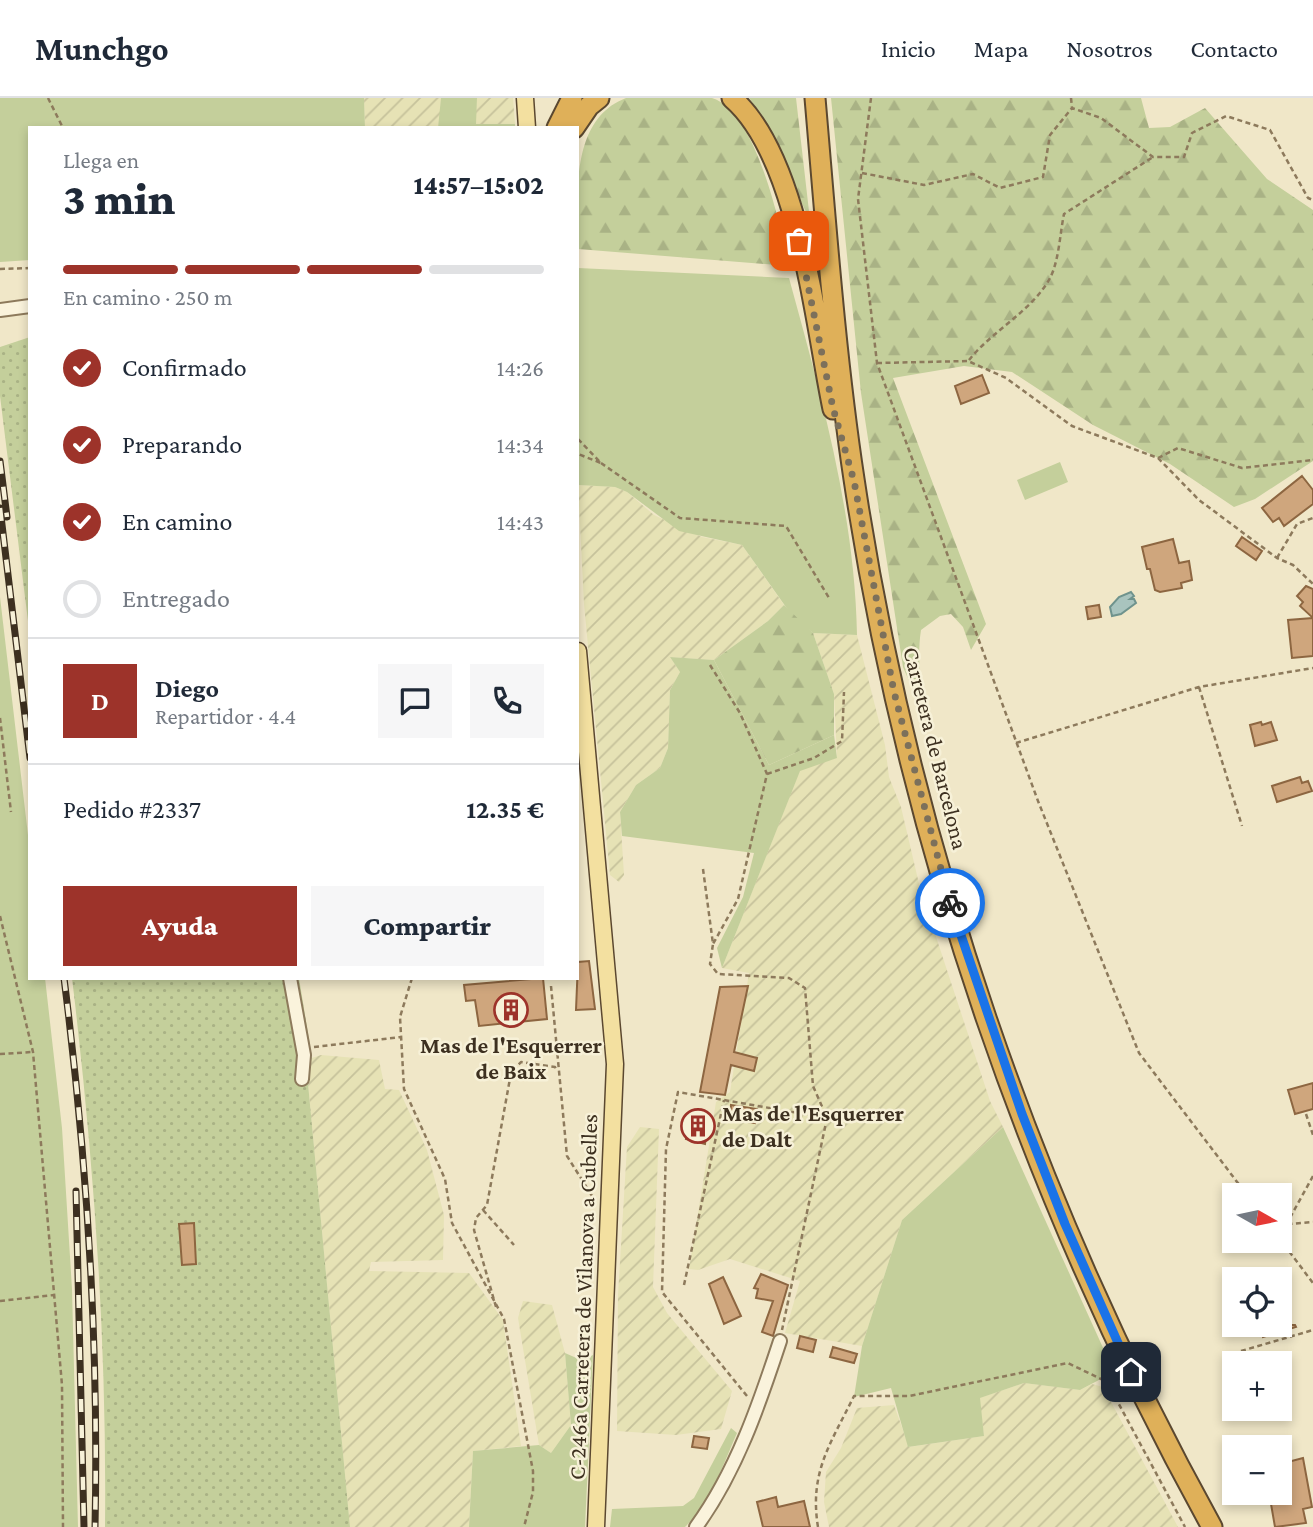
<!DOCTYPE html>
<html lang="es">
<meta charset="utf-8">
<style>
:root{--surface:#fff;--page:#f6f6f7;--text:#1f2937;--muted:#747a83;--line:#e0e1e3;--accent:#9d332a}
body{margin:0;font-family:"Crimson Pro",serif;background:var(--page);color:var(--text);height:100vh;display:flex;flex-direction:column;font-size:26px;white-space:nowrap}
*{box-sizing:border-box;margin:0}
p{font-size:23px;color:var(--muted)}
.icon{flex:none;width:38px;height:38px;fill:none;stroke:currentColor;stroke-width:2;stroke-linecap:round;stroke-linejoin:round}
.map{position:relative;flex:1;overflow:hidden}
.drawer{position:absolute;left:28px;top:28px;width:551px;height:854px;display:flex;flex-direction:column;background:var(--surface);border-radius:0px;box-shadow:0 4px 10px #0003}
.drawer>*{flex:none}
.needle{width:46px;rotate:99deg}
.tools{position:absolute;left:1222px;top:1085px;display:grid;gap:14px}
.tools a{display:grid;place-items:center;width:70px;height:70px;border-radius:0px;background:var(--surface);box-shadow:0 4px 10px #0003;font-size:35px}
.pin{position:absolute;display:grid;place-items:center;width:60px;height:60px;color:#fff;margin:-30px;border-radius:14px;box-shadow:0 4px 10px #0006}
.courier{position:absolute;display:grid;place-items:center;width:70px;height:70px;margin:-35px;border:5px solid #1a73e8;border-radius:50%;background:#fff;color:#222;box-shadow:0 2px 9px #0007}
.head em{font-style:normal;font-weight:800}
.head div{display:flex;flex-direction:column-reverse}
.head{display:flex;align-items:center;justify-content:space-between;height:119px;padding:0 35px}
h1{font-size:46px;font-weight:800;line-height:52px}
.bar{display:grid;grid-template-columns:repeat(4,1fr);gap:10px 7px;align-content:center;height:84px;padding:0 35px}
.bar i{height:9px;border-radius:5px;background:var(--line)}
.bar .selected{background:var(--accent)}
.bar p{grid-column:span 4}
.line{display:flex;align-items:center;gap:18px;padding:0 35px;border-top:2px solid var(--line)}
.line div{flex:1}
.round{display:grid;place-items:center;flex:none;width:74px;height:74px;border-radius:0px;background:var(--page)}
ol{padding:0 35px;list-style:none}
li{display:flex;align-items:center;gap:21px;height:77px}
li p{margin-inline-start:auto}
li .icon{padding:7px;border-radius:50%;background:var(--accent);color:#fff;stroke-width:4}
li:last-child{color:var(--muted)}
li i{width:38px;height:38px;border:4px solid var(--line);border-radius:50%}
.action{display:flex;gap:14px;margin-top:auto;padding:14px 35px}
.action a{flex:1;height:80px;border-radius:0px;background:var(--accent);color:#fff;font-size:28px;font-weight:800;line-height:80px;text-align:center}
.action a+a{background:var(--page);color:var(--text)}
header{display:flex;align-items:center;gap:42px;box-sizing:border-box;height:98px;padding:0 35px;background:var(--surface);border-bottom:2px solid var(--line)}
header strong{font-size:33px}
nav{display:flex;gap:38px;margin-inline-start:auto;font-size:24px}
.map>svg:first-child{display:block}
.farmland{fill:url(#farmland-furrows)}
.grass{fill:#c4cf9b}
.forest{fill:url(#forest-firs)}
.park{fill:url(#park-dots)}
.water{fill:#a9c4be;stroke:#6f938d;stroke-width:2}
.building{fill:#cfa67d;stroke:#8d6641;stroke-width:2}
.lines{fill:none;stroke-linecap:round;stroke-linejoin:round}
.minor-casing{stroke:#8d7a5c;stroke-width:16}
.major-casing{stroke:#5b4830;stroke-width:19}
.highway-casing{stroke:#5b4830;stroke-width:23}
.path{stroke:#8d7a5c;stroke-width:2.5;stroke-dasharray:5 3.5;stroke-linecap:butt}
.minor{stroke:#faf3dc;stroke-width:12}
.major{stroke:#f3e0a0;stroke-width:16}
.highway{stroke:#dfb059;stroke-width:19}
.rail-casing{stroke:#3d3020;stroke-width:7}
.rail{stroke:#f7f1d8;stroke-width:4.5;stroke-dasharray:13;stroke-linecap:butt}
.done{stroke:#7c705b;stroke-width:7;stroke-dasharray:0 12.6}
.route{stroke:#1a73e8;stroke-width:9}
.labels{text-anchor:middle;dominant-baseline:central;stroke-width:5;stroke-linejoin:round;paint-order:stroke}
.street-label{font-size:23px;fill:#3d3020;stroke:#f7f1d8}
.poi-label{font-size:23px;font-weight:bold;fill:#3d3020;stroke:#f7f1d8}
</style>
<header>
<strong>Munchgo</strong>
<nav><a>Inicio</a><a>Mapa</a><a>Nosotros</a><a>Contacto</a></nav>
</header>
<div class="map">
<svg width="1313" height="1429" viewBox="0 0 1313 1429">
<defs>
<pattern id="farmland-furrows" width="10" height="10" patternUnits="userSpaceOnUse" patternTransform="scale(1.75)"><rect width="10" height="10" fill="#e6e2b5"/><path d="M-1 1l2-2M0 10L10 0M9 11l2-2" fill="none" stroke="#c6c29b"/></pattern>
<pattern id="forest-firs" width="22" height="20" patternUnits="userSpaceOnUse" patternTransform="scale(1.75)"><rect width="22" height="20" fill="#c4cf9b"/><path d="M5 1l3.5 6h-7zM16 11l3.5 6h-7z" fill="#a9b285"/></pattern>
<pattern id="park-dots" width="8" height="8" patternUnits="userSpaceOnUse" patternTransform="scale(1.75)"><rect width="8" height="8" fill="#c4cf9b"/><path d="M2 2h.1M6 6h.1" fill="none" stroke="#a9b285" stroke-width="1.8" stroke-linecap="round"/></pattern>
</defs>
<rect width="100%" height="100%" fill="#f0e7c8"/>
<path class="farmland" d="M364,0H441L440,23L438,30H365Z
M477,0H513L515,26H475Z
M578,387L615,389L627,394L654,417L702,439L742,447L784,507L768,523L714,562L670,559L680,574L670,592L668,650L660,670L636,687L620,714L624,777L619,784L610,777L584,506Z
M813,535L857,537L885,647L889,679L901,709L920,790L990,1003L1003,1029L902,1122L862,1248L785,1235L800,1183L730,1161L698,1172L689,1171L716,1004L730,994L749,875L722,870L800,672L837,659L834,596Z
M321,957L379,962L385,991L399,992L427,1052L444,1117L443,1162L371,1164L369,1173L469,1175L503,1222L521,1348L473,1353L469,1429H350L307,975L312,960Z
M640,1029L659,1031L653,1189L667,1215L732,1293L721,1331L676,1337L617,1333L618,1197L627,1049Z
M523,1203L552,1207L565,1255L571,1327L551,1355L539,1347L518,1220Z
M1024,1285L1080,1292L1092,1286L1103,1289L1178,1429H829L824,1404L826,1374L841,1350L857,1310L894,1307L909,1349L984,1338L979,1300Z"/>
<path class="grass" d="M0,0H364L365,30H30V162L0,164Z
M441,0H477L476,26H515V30H438Z
M578,170L789,180C821,297 855,416 857,537L813,535L793,519L742,447L679,433L627,394L615,389L578,387Z
M1060,364L1068,384L1025,402L1017,382Z
M0,499L30,754V880H45L62,1030L72,1191L78,1429H0Z
M670,559L714,562L769,667L834,637L837,660L800,673L722,870L717,850L743,799L754,755L622,738L620,714L636,687L660,670L668,650L670,592L680,574Z
M1003,1029L1114,1274L1080,1292L1024,1285L980,1300L984,1338L908,1349L891,1290L854,1299L862,1248L902,1122Z
M565,1255L581,1262L593,1257L585,1429H469L473,1353L539,1347L551,1355L571,1327Z
M731,1330L737,1335C723,1367 710,1405 685,1429H610L612,1411L683,1408L694,1400Z"/>
<path class="forest" d="M626,0C646,0 695,0 712,0C757,14 780,128 789,168L578,151C578,103 568,22 626,0Z
M749,0H796L810,122L752,4Z
M831,0H1141L1149,30L1170,29L1205,10L1267,81L1313,112V363L1255,401L1234,409L1170,366L1093,327L1012,274L964,268L893,280L986,526L971,552L963,529L951,516L940,518L921,532C917,557 921,582 920,608L903,569L861,295Z
M784,507L813,535L834,596V637L769,667L714,562L768,523Z"/>
<path class="park" d="M30,239V539L0,298V249Z
M72,880H299L312,960L307,975L350,1429H105C107,1245 94,1063 72,880Z"/>
<path class="water" d="M1131,494L1134,498L1130,501H1134L1136,505L1121,516L1112,518L1110,509L1119,499Z"/>
<path class="building" d="M982,277L989,295L961,306L955,288Z
M1302,378L1313,392V406L1284,428L1279,420L1273,424L1262,410Z
M1242,439L1262,453L1256,462L1236,448Z
M1173,441L1179,465L1189,463L1192,482L1181,485L1182,490L1160,494L1155,492L1150,471H1147L1142,449Z
M1306,488L1313,491V520L1300,508L1303,504L1297,498Z
M1099,507L1101,519L1088,521L1086,509Z
M1313,520V558L1292,560L1288,522Z
M1261,624L1262,627L1271,624L1277,642L1255,648L1250,627Z
M1300,679L1302,685L1308,683L1312,693L1277,704L1272,688Z
M589,863L595,911L576,912L578,864Z
M543,880L547,921L479,928L475,902L466,903L464,887Z
M748,888L734,954L757,960L754,973L731,967L725,997L700,994L720,889Z
M1313,985V1011L1295,1016L1288,992Z
M731,1007L757,1011L755,1025L730,1021Z
M691,1019L708,1023L705,1046L686,1041Z
M194,1125L196,1166L182,1167L179,1126Z
M761,1176L788,1187L773,1238L762,1234L773,1203L756,1200L758,1191L754,1190Z
M723,1179L741,1218L724,1226L709,1186Z
M1259,1227H1295L1296,1229L1263,1239Z
M800,1238L816,1242L813,1254L797,1250Z
M833,1249L857,1256L854,1265L830,1259Z
M694,1338L709,1340L707,1351L692,1349Z
M1303,1360L1312,1409L1303,1411L1306,1425L1275,1429L1271,1406L1289,1402L1284,1365Z
M776,1399L778,1409L804,1403L810,1429H763L757,1404Z"/>
<g class="lines">
<g class="minor-casing">
<path id="minor" d="M0,212L30,208
M290,880L304,957L302,981
M696,1429C736,1374 759,1307 780,1243"/>
</g>
<g class="major-casing">
<path id="major" d="M525,0L527,30
M578,553L615,966L596,1429"/>
</g>
<g class="highway-casing">
<path id="highway" d="M732,0C799,58 815,225 833,311
M815,0C826,127 835,255 854,381C909,747 1033,1106 1212,1429
M557,30L572,0
M574,30L589,8L599,0"/>
</g>
<path class="path" d="M48,0L63,30
M871,0L858,101L877,265L1038,703L1139,955L1247,1097
M1071,0L1072,10
M862,75L924,87L973,76L1000,90L1043,79L1050,37L1072,10L1101,20L1153,59H1184L1192,35L1226,18L1270,32L1308,100L1313,102
M0,171L30,170
M969,262C991,234 1033,212 1050,180C1059,163 1060,135 1064,116L1153,59
M877,265L968,263L1006,280L1072,328L1158,360L1199,402L1277,460L1293,467L1313,486
M578,341L601,365L578,356
M1158,360L1178,350L1242,370L1313,362
M601,365L680,420L786,428L829,500
M1277,460L1297,426L1313,420
M710,567L740,615L767,676L738,801L713,846
M1199,589L1242,728
M0,620L11,714
M1016,645L1199,589L1313,570
M767,676L814,660L842,643L844,594
M703,771L713,846L710,866L718,876L789,880L805,890L813,988L827,1020L782,1232
M0,818L33,954L62,1287L63,1429
M412,880L400,919L404,991L445,1081L452,1125L504,1221L533,1373V1394L524,1429
M551,888L567,1058L594,1101
M314,949L401,939
M0,956L32,954
M1306,1016L1313,1037
M483,1112L514,1147
M1279,1127L1313,1124
M1286,1127L1313,1078
M1279,1140L1313,1185
M684,1187L724,1002
M0,1203L54,1197
M496,1209L474,1132L476,1120L487,1107L511,975L521,964L555,969L557,973
M1241,1253L1313,1232
M747,1298L662,1194L666,1051L678,994L827,1020
M818,1429C809,1374 831,1345 854,1298H909L1068,1265L1107,1284L1185,1429"/>
<use href="#minor" class="minor"/>
<use href="#major" class="major"/>
<use href="#highway" class="highway"/>
<g class="rail-casing">
<path id="rail" d="M0,363L7,419
M0,410L30,660
M64,880C87,1062 99,1246 95,1429
M76,1093L84,1429"/>
</g>
<use href="#rail" class="rail"/>
</g>
<g class="lines">
<path class="done" d="M799,143L833,310L854,383L894,594L950,805"/>
<path class="route" d="M950,805L1022,1016L1065,1126L1131,1274"/>
</g>
<defs>
<g id="building-ring" transform="scale(1.75)"><circle r="9.5" fill="#f7f1d8" stroke="#9d332a" stroke-width="1.5"/><path d="M-4-6H4V6H1V3H-1V6H-4ZM-2.5-4.3h1.7v1.8h-1.7ZM.8-4.3h1.7v1.8H.8ZM-2.5-1h1.7V.8h-1.7ZM.8-1h1.7V.8H.8Z" fill="#9d332a"/></g>
</defs>
<g fill-rule="evenodd">
<use href="#building-ring" x="511" y="912"/>
<use href="#building-ring" x="698" y="1028"/>
</g>
<g class="labels">
<g class="street-label">
<text transform="translate(936 650) rotate(76)">Carretera de Barcelona</text>
<text transform="translate(583 1199) rotate(-88)">C-246a Carretera de Vilanova a Cubelles</text>
</g>
<g class="poi-label">
<text x="511" y="947">Mas de l'Esquerrer<tspan x="511" dy="26">de Baix</tspan></text>
<text x="722" y="1015" text-anchor="start">Mas de l'Esquerrer<tspan x="722" dy="26">de Dalt</tspan></text>
</g>
</g>
</svg>
<div class="tools">
<a><svg class="needle" viewBox="-14 -14 28 28"><path d="M0-13l5 13h-10z" fill="#e53935"/><path d="M0 13l5-13h-10z" fill="#747a83"/></svg></a>
<a><svg class="icon" aria-label="locate" viewBox="0 0 24 24"><circle cx="12" cy="12" r="6"/><path d="M12 2v4M12 18v4M2 12h4M18 12h4"/></svg></a>
<a>+</a>
<a>−</a>
</div>
<div class="pin" style="left:799px;top:143px;background:#ea580c"><svg class="icon" aria-label="bag" viewBox="0 0 24 24"><path d="M5 8h14l-1 12H6zM9 8a3 3 0 0 1 6 0"/></svg></div>
<div class="pin" style="left:1131px;top:1274px;background:#1f2937"><svg class="icon" aria-label="home" viewBox="0 0 24 24"><path d="M3 11l9-7 9 7M6 9v11h12V9"/></svg></div>
<div class="courier" style="left:950px;top:805px"><svg class="icon" aria-label="bike" viewBox="0 0 24 24"><circle cx="6" cy="16" r="4"/><circle cx="18" cy="16" r="4"/><path d="M6 16l4-8h5l3 8M10 8l3 8H6M13 5h3"/></svg></div>
<section class="drawer">
<div class="head"><div><h1>3 min</h1><p>Llega en</p></div><em>14:57–15:02</em></div>
<div class="bar"><i class="selected"></i><i class="selected"></i><i class="selected"></i><i></i><p>En camino · 250 m</p></div>
<ol>
<li><svg class="icon" aria-label="check" viewBox="0 0 24 24"><path d="M5 12l5 5 9-10"/></svg>Confirmado<p>14:26</p></li>
<li><svg class="icon" aria-label="check" viewBox="0 0 24 24"><path d="M5 12l5 5 9-10"/></svg>Preparando<p>14:34</p></li>
<li><svg class="icon" aria-label="check" viewBox="0 0 24 24"><path d="M5 12l5 5 9-10"/></svg>En camino<p>14:43</p></li>
<li><i></i>Entregado</li>
</ol>
<div class="line" style="height:126px"><b class="round" style="background:var(--accent);color:#fff">D</b><div><b>Diego</b><p>Repartidor · 4.4</p></div><a class="round"><svg class="icon" aria-label="chat" viewBox="0 0 24 24"><path d="M4 5h16v11H9l-5 4z"/></svg></a><a class="round"><svg class="icon" aria-label="phone" viewBox="0 0 24 24"><path d="M5 4h4l2 5-3 2q2 4 5 5l2-3 5 2v4C11 20 4 13 5 4z"/></svg></a></div>
<div class="line" style="height:91px"><div>Pedido #2337</div><b>12.35 €</b></div>
<div class="action"><a>Ayuda</a><a>Compartir</a></div>
</section>
</div>
